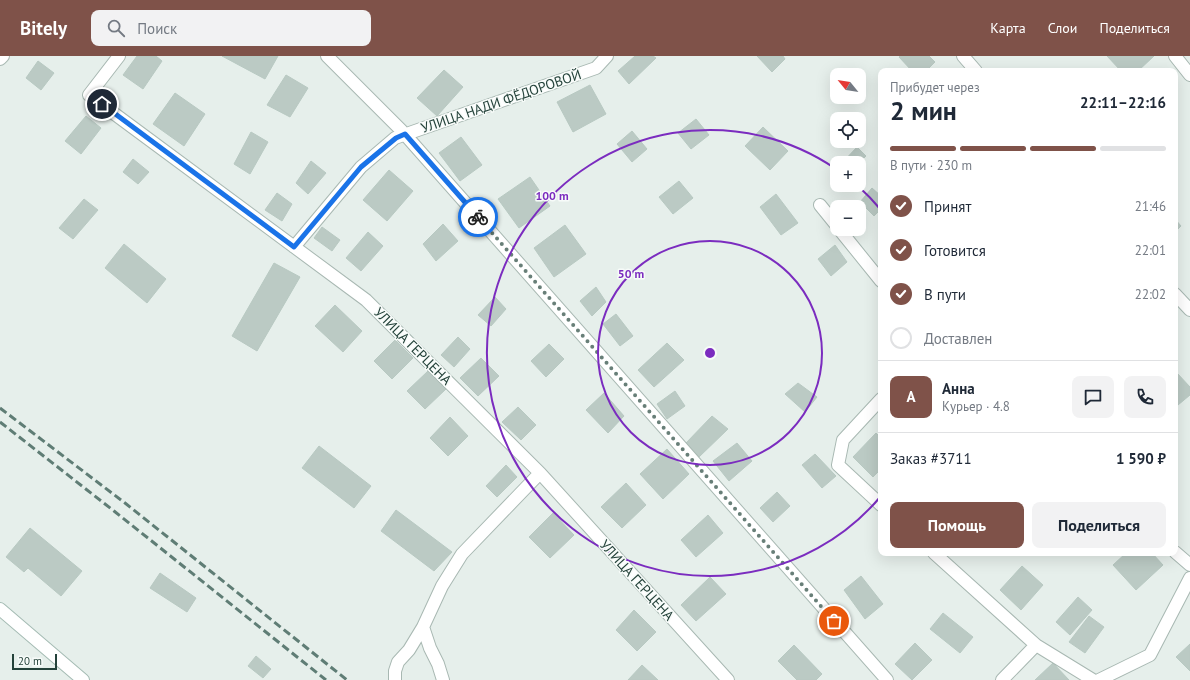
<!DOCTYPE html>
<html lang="ru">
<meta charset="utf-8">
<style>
:root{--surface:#fff;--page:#f2f2f3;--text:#1f2937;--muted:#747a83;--line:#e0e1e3;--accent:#7f5249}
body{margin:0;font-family:"PT Sans",sans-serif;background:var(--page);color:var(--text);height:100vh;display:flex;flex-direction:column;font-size:15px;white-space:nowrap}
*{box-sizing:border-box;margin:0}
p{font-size:13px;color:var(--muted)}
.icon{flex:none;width:22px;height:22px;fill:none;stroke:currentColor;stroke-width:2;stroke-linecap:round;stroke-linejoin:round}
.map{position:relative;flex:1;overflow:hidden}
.drawer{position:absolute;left:878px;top:12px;width:300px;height:488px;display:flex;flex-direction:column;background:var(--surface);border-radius:8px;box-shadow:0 4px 16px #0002}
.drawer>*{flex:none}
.needle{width:26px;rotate:300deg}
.buttons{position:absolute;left:830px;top:12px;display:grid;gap:8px}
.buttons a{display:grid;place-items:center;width:36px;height:36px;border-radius:8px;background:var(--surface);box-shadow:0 4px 16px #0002;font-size:20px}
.scale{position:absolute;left:12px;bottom:10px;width:45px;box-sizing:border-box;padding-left:4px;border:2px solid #24423a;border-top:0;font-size:11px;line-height:14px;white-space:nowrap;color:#24423a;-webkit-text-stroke:3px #f7fbf9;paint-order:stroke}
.pin{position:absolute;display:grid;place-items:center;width:34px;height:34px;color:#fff;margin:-17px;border:2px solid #fff;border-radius:50%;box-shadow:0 1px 4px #0007}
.courier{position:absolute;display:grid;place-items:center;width:40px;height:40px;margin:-20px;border:3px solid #1a73e8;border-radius:50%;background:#fff;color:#222;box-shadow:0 1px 5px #0007}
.head em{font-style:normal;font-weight:700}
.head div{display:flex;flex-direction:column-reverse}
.head{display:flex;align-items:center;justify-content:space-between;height:68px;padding:0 12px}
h1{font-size:26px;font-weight:700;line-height:30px}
.bar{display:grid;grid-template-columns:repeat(4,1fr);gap:6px 4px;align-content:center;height:48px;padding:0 12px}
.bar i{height:5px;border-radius:3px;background:var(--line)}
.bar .selected{background:var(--accent)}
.bar p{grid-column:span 4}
.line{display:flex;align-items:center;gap:10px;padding:0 12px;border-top:1px solid var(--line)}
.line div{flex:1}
.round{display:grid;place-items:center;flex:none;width:42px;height:42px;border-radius:8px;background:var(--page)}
ol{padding:0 12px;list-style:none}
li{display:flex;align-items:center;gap:12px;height:44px}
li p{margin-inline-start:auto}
li .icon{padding:4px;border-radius:50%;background:var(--accent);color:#fff;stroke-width:4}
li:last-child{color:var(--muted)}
li i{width:22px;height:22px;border:2px solid var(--line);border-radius:50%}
.button{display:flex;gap:8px;margin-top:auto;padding:8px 12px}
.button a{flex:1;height:46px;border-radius:8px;background:var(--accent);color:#fff;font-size:16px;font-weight:700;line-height:46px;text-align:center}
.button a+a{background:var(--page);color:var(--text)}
header{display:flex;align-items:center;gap:24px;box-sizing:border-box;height:56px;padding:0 20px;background:var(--accent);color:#fff}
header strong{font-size:19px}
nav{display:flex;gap:22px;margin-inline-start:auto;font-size:14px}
.search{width:280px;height:36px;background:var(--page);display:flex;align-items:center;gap:10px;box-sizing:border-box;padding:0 14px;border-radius:8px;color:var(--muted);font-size:15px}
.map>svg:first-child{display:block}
.building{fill:#bbcac4;stroke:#b8c9c2}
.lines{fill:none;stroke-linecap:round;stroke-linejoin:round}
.street-casing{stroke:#a8b8b2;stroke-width:14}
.secondary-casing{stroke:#a4bbb3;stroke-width:14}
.street{stroke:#fff;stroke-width:12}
.secondary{stroke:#fff;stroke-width:12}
.rail{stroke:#5f7d75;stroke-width:3;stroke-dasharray:8 4;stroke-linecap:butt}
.done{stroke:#687f78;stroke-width:4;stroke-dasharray:0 7.2}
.route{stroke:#1a73e8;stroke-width:5}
.ring{fill:none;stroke:#7b2cbf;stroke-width:2}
.labels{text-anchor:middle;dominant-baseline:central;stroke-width:3;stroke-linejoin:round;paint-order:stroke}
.street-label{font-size:14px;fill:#24423a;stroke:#f7fbf9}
.centre{fill:#7b2cbf;stroke:#f7fbf9;stroke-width:2}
.ring-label{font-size:12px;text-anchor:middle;font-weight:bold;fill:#7b2cbf;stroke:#f7fbf9;stroke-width:3;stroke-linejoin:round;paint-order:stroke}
</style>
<header>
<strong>Bitely</strong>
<div class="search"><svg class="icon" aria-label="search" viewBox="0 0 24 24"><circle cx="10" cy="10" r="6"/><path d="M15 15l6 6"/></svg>Поиск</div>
<nav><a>Карта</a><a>Слои</a><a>Поделиться</a></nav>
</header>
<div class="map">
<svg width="1190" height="624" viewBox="0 0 1190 624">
<rect width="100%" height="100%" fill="#e6efeb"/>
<path class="building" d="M137,0H156L162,5L143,33L123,19Z
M222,0H278L265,23Z
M635,0H653L656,2L629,28L618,15Z
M757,0H783L785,3L772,16Z
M900,0H929L935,6L926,15H912L899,1Z
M1107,0H1154L1138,15H1121Z
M38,5L54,17L41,34L26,22Z
M444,14L463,31L437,60L417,42Z
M286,19L308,32L290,61L267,49Z
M590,29L606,58L573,76L557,46Z
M175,37L205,58L184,90L153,68Z
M86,60L101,72L81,98L65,85Z
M696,63L709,79L691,93L678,77Z
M763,71L788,95L770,114L745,90Z
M632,75L647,93L632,106L617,88Z
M251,76L268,86L250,118L234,108Z
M461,81L482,109L460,125L439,97Z
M857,91L866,100L859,107H842Z
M133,103L149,116L138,128L123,116Z
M311,105L326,117L308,138L296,127Z
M389,114L413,135L387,165L363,144Z
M530,121L550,150L519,172L498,143Z
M679,125L693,142L673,158L659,141Z
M872,132L881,140V153L874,160L860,146Z
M277,137L292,148L282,165L265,154Z
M776,138L798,167L781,179L760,151Z
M84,143L98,154L73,183L59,172Z
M1175,163L1181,170L1175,176Z
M443,168L458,185L436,205L423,188Z
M565,169L586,198L554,221L534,192Z
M322,171L340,184L332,195L314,182Z
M368,176L383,190L361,215L346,202Z
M124,188L166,223L147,247L105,212Z
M835,189L847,206L831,220L818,203Z
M274,207L300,221L257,295L232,280Z
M596,231L606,246L592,260L580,245Z
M495,241L506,253L491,270L478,259Z
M335,249L362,275L343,296L315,270Z
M616,258L633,280L620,290L603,268Z
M458,281L470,293L454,311L441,299Z
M395,284L413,302L392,323L374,305Z
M667,287L684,304L654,331L638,314Z
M549,288L564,303L546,321L531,305Z
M481,302L499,320L478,340L460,322Z
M428,315L446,333L425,353L407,335Z
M1177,317L1190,331V339L1178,349L1175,346V319Z
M798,327L817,341L805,356L785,338Z
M675,335L685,350L667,363L657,348Z
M604,337L624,360L608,377L586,354Z
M518,351L536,369L521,384L502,366Z
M712,360L728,373L699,401L686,387Z
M450,361L468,380L448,400L430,382Z
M876,377L881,382V413L873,421L853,401Z
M737,387L752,405L729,425L713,405Z
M319,390L371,430L354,452L302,412Z
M667,393L689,418L663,443L640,418Z
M815,398L836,420L822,432L802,409Z
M506,409L517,421L497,441L486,430Z
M626,427L646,449L622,472L601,451Z
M777,436L790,450L773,466L760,452Z
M396,454L452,496L434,515L381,475Z
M553,457L574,479L550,502L529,481Z
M708,459L723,477L696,501L681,484Z
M30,472L82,515L61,540L28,512L24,516L6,501Z
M1126,497H1152L1163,509L1136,534L1113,509Z
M1022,510L1043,529L1021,554L1000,534Z
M160,517L196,542L187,556L150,532Z
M861,520L883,548L865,563L844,534Z
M710,521L726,538L696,565L681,549Z
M1078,541L1092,554L1070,579L1056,566Z
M634,554L656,576L637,595L616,574Z
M943,557L973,581L960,597L930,573Z
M1089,560L1104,571L1085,597L1069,586Z
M915,587L932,604L912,624L895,608Z
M1190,588V615L1176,601Z
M794,589L822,618L816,624H797L778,605Z
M256,600L271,613L263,622L248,610Z
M1053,607L1069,624H1035Z
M642,609L658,624H628Z"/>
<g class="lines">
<g class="street-casing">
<path id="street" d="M119,0L89,39L366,244L540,417L728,624
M327,0L401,74L887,624
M963,0L976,15
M1175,0L1190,19
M0,3L3,0
M820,149L837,170
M839,173L881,225
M294,191L361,111L395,82L596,12L607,0
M1175,238L1190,254
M881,343L843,384L838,409L881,449
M1175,496L1190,509
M934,497L1036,589L1093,624
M423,571L430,592L438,608L443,624
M395,624V615L398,606L409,594L423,571L442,530L462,498L540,417
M1002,624L1036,589
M1099,624L1150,599L1190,522"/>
</g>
<g class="secondary-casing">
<path id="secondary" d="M0,553L83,624"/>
</g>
<use href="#street" class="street"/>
<use href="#secondary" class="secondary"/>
<path class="rail" d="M0,352L125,447L347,624
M0,366L114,455L326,624"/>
</g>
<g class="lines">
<path class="done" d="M478,161L834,565"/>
<path class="route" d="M102,48L294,191L361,111L396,82L405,78L478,161"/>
</g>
<g class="ring">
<circle cx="710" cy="297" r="112"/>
<path d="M881 440A223 223 0 1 1 836 113M858 130A223 223 0 0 1 881 154"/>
</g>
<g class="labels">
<g class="street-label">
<text transform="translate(501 45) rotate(-19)">УЛИЦА НАДИ ФЁДОРОВОЙ</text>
<text transform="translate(413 290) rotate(45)">УЛИЦА ГЕРЦЕНА</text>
<text transform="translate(637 524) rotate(48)">УЛИЦА ГЕРЦЕНА</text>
</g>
</g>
<circle cx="710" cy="297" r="6" class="centre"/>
<g class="ring-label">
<text x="552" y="144">100 m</text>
<text x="631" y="222">50 m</text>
</g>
</svg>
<div class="buttons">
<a><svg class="needle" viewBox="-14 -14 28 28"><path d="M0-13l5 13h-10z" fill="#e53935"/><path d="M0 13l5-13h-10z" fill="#747a83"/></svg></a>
<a><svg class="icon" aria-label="locate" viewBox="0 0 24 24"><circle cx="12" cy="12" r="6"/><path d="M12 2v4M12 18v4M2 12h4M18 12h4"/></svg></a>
<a>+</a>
<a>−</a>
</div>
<div class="scale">20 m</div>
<div class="pin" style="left:834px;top:565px;background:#ea580c"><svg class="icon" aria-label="bag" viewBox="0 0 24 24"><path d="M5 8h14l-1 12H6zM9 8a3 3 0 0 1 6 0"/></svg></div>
<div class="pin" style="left:102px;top:48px;background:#1f2937"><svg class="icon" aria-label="home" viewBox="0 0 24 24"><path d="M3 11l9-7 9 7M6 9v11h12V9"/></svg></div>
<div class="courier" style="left:478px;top:161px"><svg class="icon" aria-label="bike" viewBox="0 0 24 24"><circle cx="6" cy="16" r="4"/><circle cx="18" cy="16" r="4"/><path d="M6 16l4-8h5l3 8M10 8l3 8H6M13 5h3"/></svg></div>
<section class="drawer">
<div class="head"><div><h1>2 мин</h1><p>Прибудет через</p></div><em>22:11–22:16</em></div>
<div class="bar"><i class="selected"></i><i class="selected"></i><i class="selected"></i><i></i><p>В пути · 230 m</p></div>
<ol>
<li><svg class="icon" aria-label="check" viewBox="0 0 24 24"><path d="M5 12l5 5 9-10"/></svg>Принят<p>21:46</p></li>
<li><svg class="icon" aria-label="check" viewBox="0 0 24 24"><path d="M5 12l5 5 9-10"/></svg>Готовится<p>22:01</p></li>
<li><svg class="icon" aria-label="check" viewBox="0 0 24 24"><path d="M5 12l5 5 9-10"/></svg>В пути<p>22:02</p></li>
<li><i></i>Доставлен</li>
</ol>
<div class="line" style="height:72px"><b class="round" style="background:var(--accent);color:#fff">А</b><div><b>Анна</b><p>Курьер · 4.8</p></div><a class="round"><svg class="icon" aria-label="chat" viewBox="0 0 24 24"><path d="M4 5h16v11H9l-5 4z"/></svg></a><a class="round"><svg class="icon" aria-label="phone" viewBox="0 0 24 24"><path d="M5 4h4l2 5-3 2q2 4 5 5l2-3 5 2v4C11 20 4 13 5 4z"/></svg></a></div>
<div class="line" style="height:52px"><div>Заказ #3711</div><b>1 590 ₽</b></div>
<div class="button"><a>Помощь</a><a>Поделиться</a></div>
</section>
</div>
